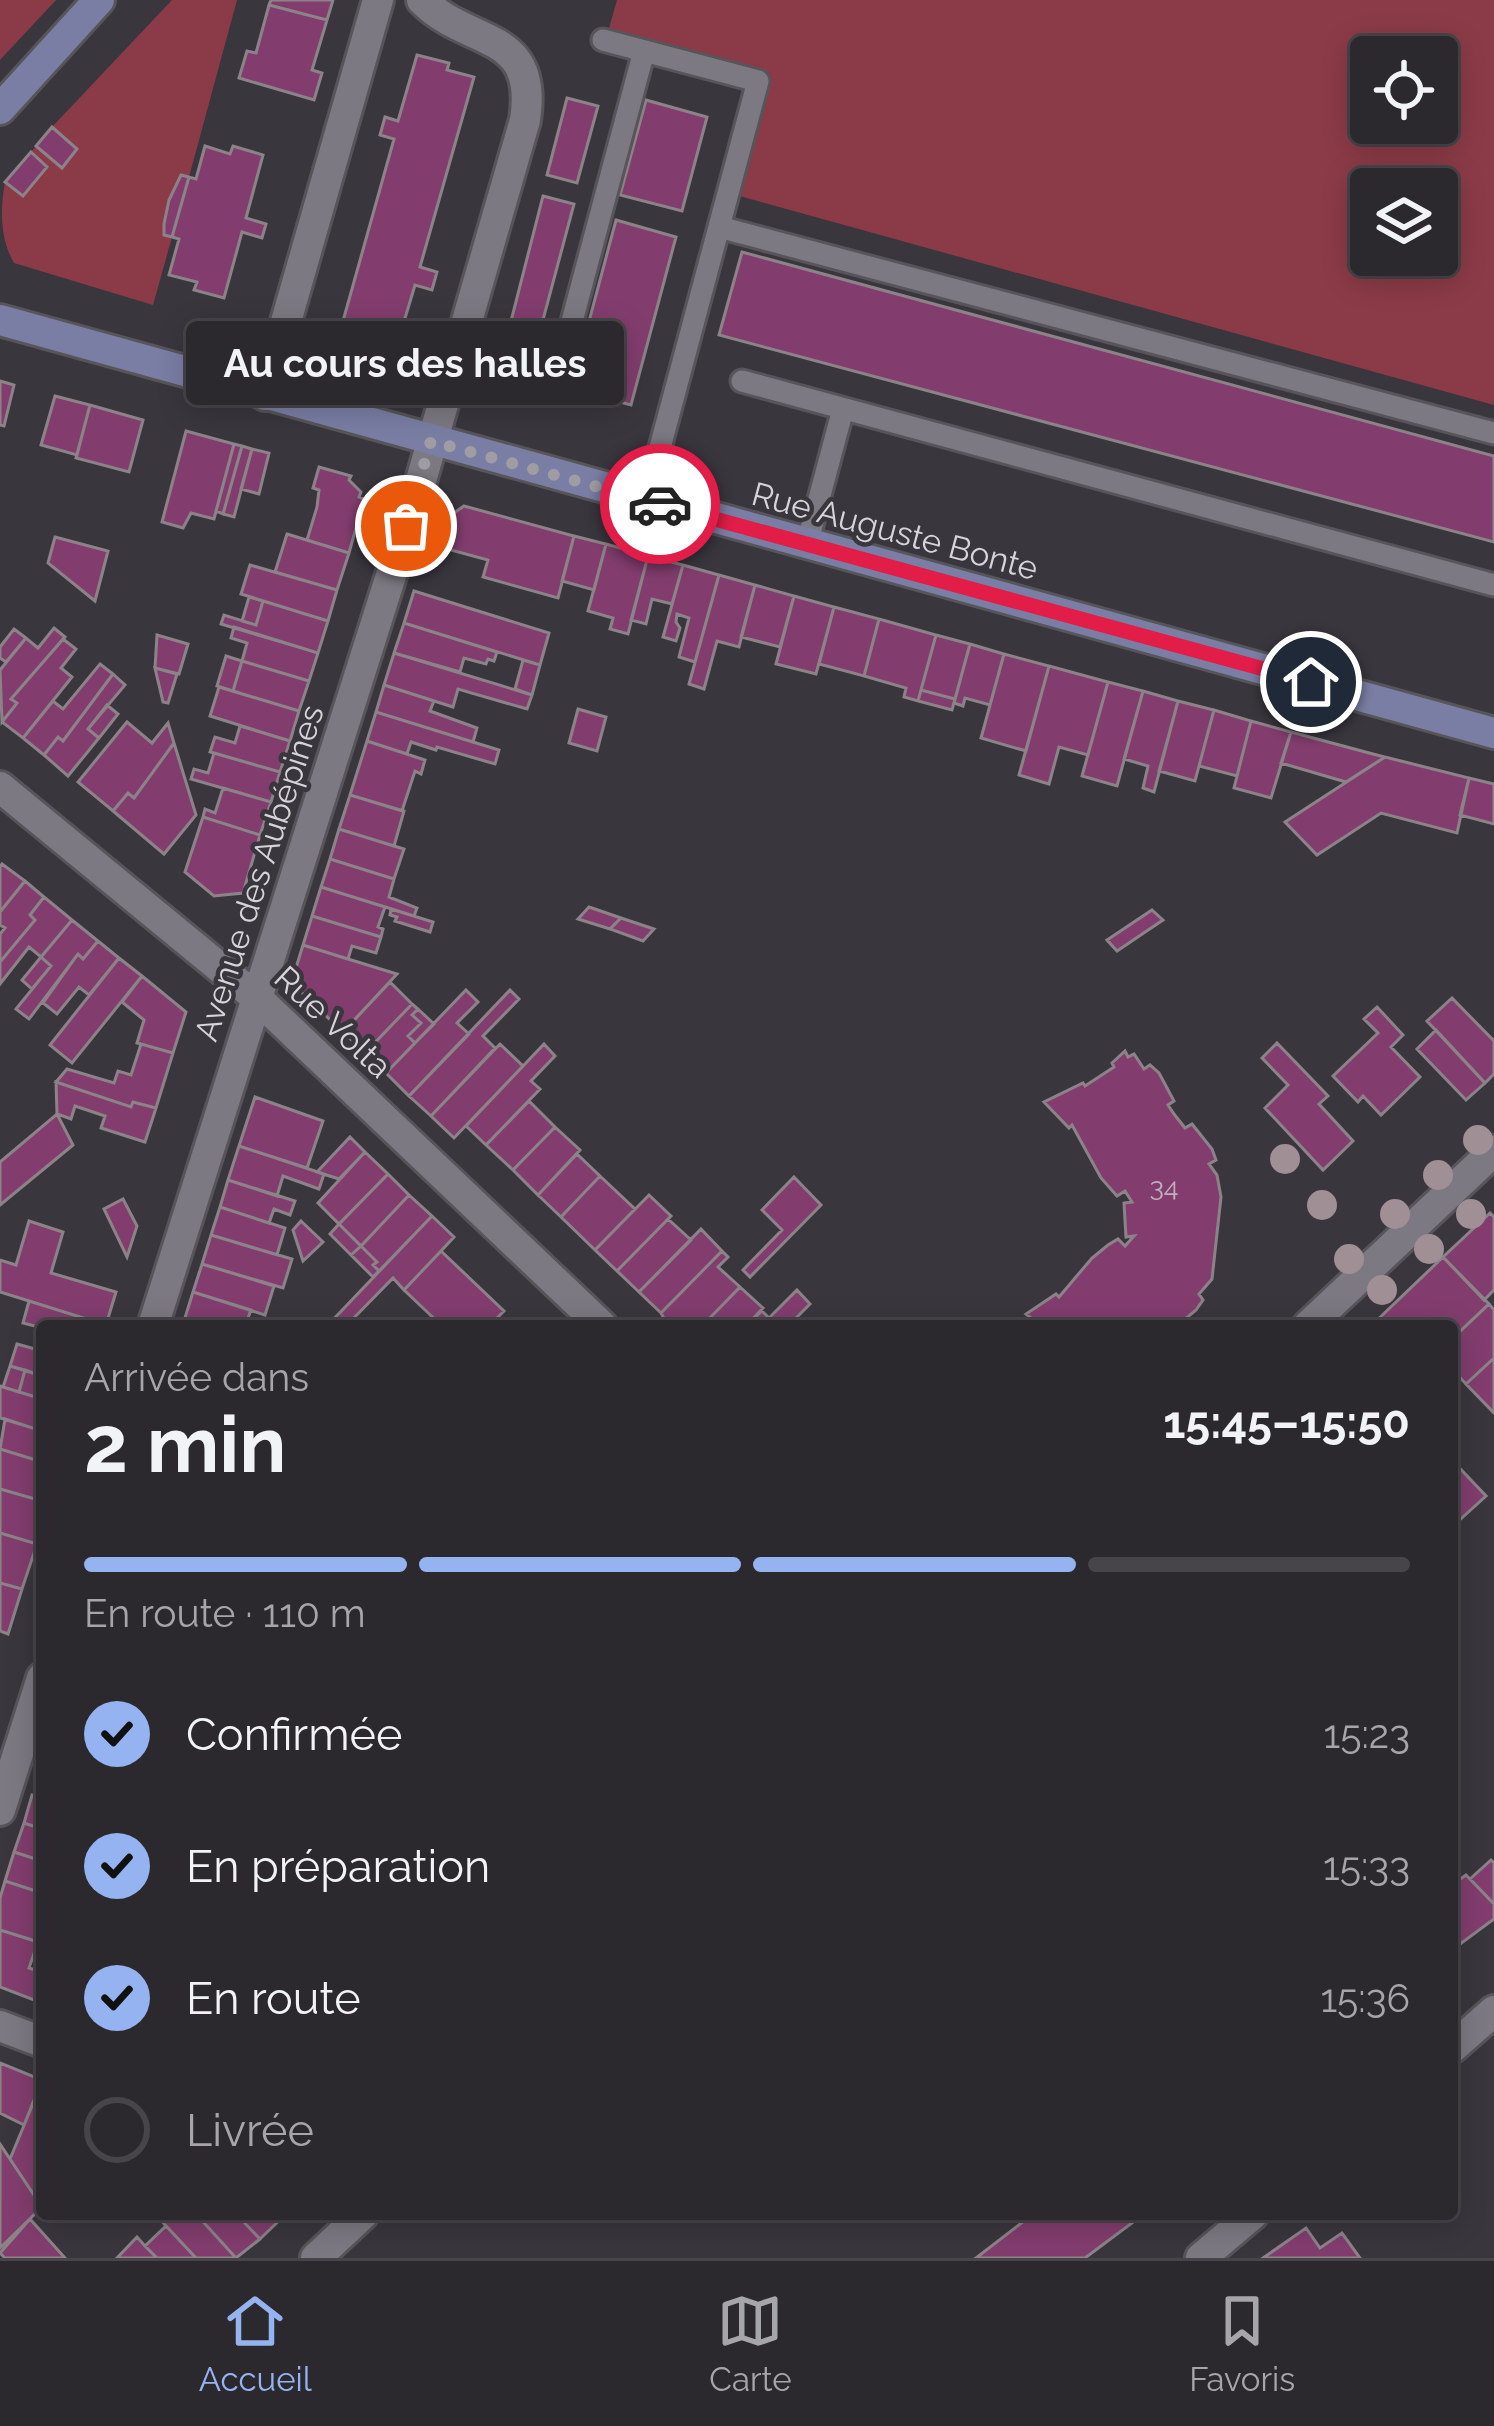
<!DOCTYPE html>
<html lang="fr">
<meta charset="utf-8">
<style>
:root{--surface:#2b282e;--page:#333036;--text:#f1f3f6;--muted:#a6a6aa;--line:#47444a;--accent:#95b2f1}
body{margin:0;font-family:Raleway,sans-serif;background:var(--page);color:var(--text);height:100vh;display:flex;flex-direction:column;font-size:45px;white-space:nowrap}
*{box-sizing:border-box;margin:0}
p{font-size:39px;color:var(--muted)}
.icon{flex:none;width:66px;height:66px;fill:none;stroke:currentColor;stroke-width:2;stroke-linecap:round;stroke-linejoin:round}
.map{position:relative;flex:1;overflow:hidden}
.sheet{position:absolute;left:36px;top:1320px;width:1422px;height:900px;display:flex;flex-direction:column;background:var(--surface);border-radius:12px;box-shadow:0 6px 30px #0003,0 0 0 3px var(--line)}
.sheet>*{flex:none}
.buttons{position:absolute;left:1350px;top:36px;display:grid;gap:24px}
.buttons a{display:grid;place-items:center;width:108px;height:108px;border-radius:12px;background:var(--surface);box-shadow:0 6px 30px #0003,0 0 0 3px var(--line);font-size:60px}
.pin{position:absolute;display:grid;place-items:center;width:102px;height:102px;color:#fff;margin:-51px;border:6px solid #fff;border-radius:50%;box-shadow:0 3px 12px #0007}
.courier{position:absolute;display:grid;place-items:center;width:120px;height:120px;margin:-60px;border:9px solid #e11d48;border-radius:50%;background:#fff;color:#222;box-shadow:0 3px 15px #0007}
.bubble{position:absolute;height:84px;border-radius:12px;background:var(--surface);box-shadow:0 6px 30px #0003,0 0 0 3px var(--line);font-size:39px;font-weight:700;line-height:84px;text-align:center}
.headline em{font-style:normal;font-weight:700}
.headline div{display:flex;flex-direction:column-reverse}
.headline{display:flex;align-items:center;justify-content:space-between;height:204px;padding:0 48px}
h1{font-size:78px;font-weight:700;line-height:90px}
.bar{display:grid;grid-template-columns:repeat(4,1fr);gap:18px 12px;align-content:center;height:144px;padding:0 48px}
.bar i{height:15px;border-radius:9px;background:var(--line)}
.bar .current{background:var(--accent)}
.bar p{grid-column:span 4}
ol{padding:0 48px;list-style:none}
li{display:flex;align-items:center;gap:36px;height:132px}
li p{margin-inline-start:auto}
li .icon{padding:12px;border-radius:50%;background:var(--accent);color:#111;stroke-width:4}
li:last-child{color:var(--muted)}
li i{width:66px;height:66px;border:6px solid var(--line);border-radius:50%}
.menu{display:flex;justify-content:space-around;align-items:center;height:168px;border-top:3px solid var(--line);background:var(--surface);font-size:33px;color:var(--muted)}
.menu a{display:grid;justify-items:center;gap:6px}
.menu .current{color:var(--accent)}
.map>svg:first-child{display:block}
.green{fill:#8b3b47;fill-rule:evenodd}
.building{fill:#823d6e;stroke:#8c8389;stroke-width:3}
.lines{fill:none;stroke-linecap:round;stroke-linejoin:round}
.lane-casing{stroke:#57545a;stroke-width:27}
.street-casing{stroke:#57545a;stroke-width:36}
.secondary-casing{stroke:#57545a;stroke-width:36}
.lane{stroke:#7d7982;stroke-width:21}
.street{stroke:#7d7982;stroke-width:30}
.secondary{stroke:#7a7ea4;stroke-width:30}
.tree{fill:#a09095}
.done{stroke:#9f9da3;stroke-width:12;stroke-dasharray:0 21.6}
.route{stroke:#e11d48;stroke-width:15}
.labels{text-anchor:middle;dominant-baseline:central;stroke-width:9;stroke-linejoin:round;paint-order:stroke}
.number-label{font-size:27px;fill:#c1aebe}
.street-label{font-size:33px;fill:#d6d4d9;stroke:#39363e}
</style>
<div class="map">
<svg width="1494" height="2258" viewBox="0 0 1494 2258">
<rect width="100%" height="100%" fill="#39363e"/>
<path class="green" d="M0,0H56L0,60Z
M172,0H237L189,177L180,175L167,207L164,235L172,237L153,305L14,263C0,239 0,210 5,182L23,195L47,167L31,152L36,146L62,167L77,149L52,127Z
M617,0H1494V405L736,195L768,78L608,32ZM1371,57H1437V123H1371ZM1371,189H1437V255H1371Z"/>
<path class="building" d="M271,0H333L327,20L269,5Z
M269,5L327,20L312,70L322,73L314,100L239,78L247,51L256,53Z
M417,55L449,63L447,70L474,77L420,267L437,272L432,290L415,285L397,345L370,337L372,329L343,321L394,139L380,135L385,117L398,121Z
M567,98L598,106L577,183L547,175Z
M646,100L707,117L682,211L620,195Z
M52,127L77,149L62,168L36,146Z
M205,146L230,154L233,146L263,155L246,218L266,224L262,238L242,232L224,298L194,290L197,282L169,275L179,239L172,237L189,177L196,179Z
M31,152L47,167L23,196L5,182Z
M181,175L189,177L172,237L164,235V224L169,200Z
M543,196L574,204L528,376L499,368Z
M616,220L676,237L631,405L571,389Z
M742,252L1494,456V542L719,335Z
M0,381L14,385L4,426L0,425Z
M55,396L90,405L77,455L41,445Z
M90,405L143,420L129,472L76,458Z
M186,431L234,444L214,519L191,513L183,528L162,522Z
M234,444L242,446L223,514L216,511Z
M242,446L252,449L234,517L223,514Z
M252,449L269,453L259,494L241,489Z
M319,467L351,476L349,480L361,492L359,497L364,499L349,553L307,540L317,507L319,490L313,488Z
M464,506L574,536L558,598L483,577L488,560L429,544L435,526Z
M287,534L349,553L337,590L275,572Z
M574,536L606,544L594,590L562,581Z
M55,537L108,551L95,601L48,563Z
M606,544L648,556L628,634L610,629L613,618L588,611Z
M648,556L683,565L672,604L652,599L646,624L631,620Z
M250,565L337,590L328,621L241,594Z
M683,565L719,575L695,662L679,657L689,618L677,614L676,622L680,628L676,641L663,637Z
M719,575L755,585L739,647L717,641L704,689L689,684Z
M755,585L794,596L780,647L741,637Z
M414,591L549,633L540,665L404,623Z
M794,596L834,607L816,674L776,664Z
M249,597L263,601L256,625L242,621Z
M263,601L328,621L318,653L221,624L224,615L256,625Z
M834,607L879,619L864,676L819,664Z
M879,619L936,635L918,701L904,697L906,688L864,676Z
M404,623L497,652L494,661L488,659L486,664L464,658L460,672L394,653Z
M234,627L318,653L309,681L242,661L247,643L231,638Z
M54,628L65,637L11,699L17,703L2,722L0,670L26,638L38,648Z
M14,629L26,638L6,662L0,658V647Z
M157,635L188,644L179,674L155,668Z
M936,635L970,644L955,699L921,690Z
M63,639L76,649L61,668L72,677L23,738L2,722L17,703L11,699Z
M970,644L1004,654L990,705L965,698L963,706L954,703Z
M394,653L532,695L527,709L458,689L453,707L384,685Z
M1004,654L1049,666L1026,751L981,738Z
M226,656L242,661L233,691L217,686Z
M523,660L540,665L532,695L515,689Z
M242,661L309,681L299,711L233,691Z
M100,664L113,674L63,741L58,737L44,755L23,738L53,701L63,709Z
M1049,666L1108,682L1088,755L1059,747L1049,784L1019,775Z
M155,668L177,674L168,703L163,702Z
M113,674L125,685L88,729L99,738L68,776L44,755L58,737L63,741Z
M1108,682L1143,691L1117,786L1082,776Z
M384,685L434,701L430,711L477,728L473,742L376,712Z
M219,687L299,711L290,741L210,716Z
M921,690L955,699L952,710L918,701Z
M1143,691L1178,701L1154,792L1143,788L1148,766L1124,759Z
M1178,701L1214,710L1195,781L1159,771Z
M107,705L118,714L99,738L88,729Z
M578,709L606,717L597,751L569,743Z
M1214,710L1251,721L1237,776L1199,766Z
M376,712L499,750L495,764L437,747L436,750L411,742L407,754L367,741Z
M1251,721L1291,732L1271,798L1234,788Z
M127,722L152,743L168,723L174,743L134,798L128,793L113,811L78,782Z
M240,726L290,741L280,772L210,752L215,737L235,743Z
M1291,732L1373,754L1385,757L1346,782L1281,763Z
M367,741L425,760L421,774L415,771L402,811L350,795Z
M174,743L196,815L164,854L113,811L128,793L134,798Z
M214,753L280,772L271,802L191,779L194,769L208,773Z
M1385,757L1469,778L1457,833L1381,813L1317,855L1285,822Z
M1469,778L1494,784V824L1460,815Z
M223,788L271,802L260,835L203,817L205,809L215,813Z
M350,795L404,811L394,846L339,829Z
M203,817L260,835L243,893L214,896L185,872Z
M339,829L404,849L394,879L330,859Z
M330,859L394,879L389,897L417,908L414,916L321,887Z
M2,864L25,881L0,912V867Z
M25,881L44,897L30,915L35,920L0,962V934L5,928L0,925V912Z
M321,887L385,907L378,927L383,929L381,937L312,916Z
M44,897L72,920L41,957L29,947L0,984V962L35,920L30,915Z
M589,907L621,918L610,929L578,919Z
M391,909L433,922L430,932L395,921L397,917L390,915Z
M1152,910L1163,920L1117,951L1107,940Z
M312,916L381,937L376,953L352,946L348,959L303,945Z
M621,918L654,929L643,941L610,929Z
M72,920L98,941L83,959L78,954L29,1019L16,1009L51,966L41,957Z
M98,941L119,958L89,995L79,987L57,1014L43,1003L78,954L83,959Z
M303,945L348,959L397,974L343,1032L301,992L295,971Z
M41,957L51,966L32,989L22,980Z
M119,958L142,976L72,1063L50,1045Z
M142,976L186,1012L173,1053L137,1043L144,1020L122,1002Z
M390,982L412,1004L365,1053L343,1032Z
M466,990L478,1002L457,1023L469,1034L409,1096L386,1073Z
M510,990L519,999L483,1036L495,1048L431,1116L409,1096Z
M1452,998L1494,1041V1074L1485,1083L1427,1021Z
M412,1004L418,1009L412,1015L421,1023L408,1036L415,1043L386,1073L365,1053Z
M1377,1007L1403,1035L1391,1047L1420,1077L1381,1115L1363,1096L1358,1102L1333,1076L1378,1033L1364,1019Z
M418,1009L434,1024L415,1043L408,1036L421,1023L412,1015Z
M1436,1030L1485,1083L1466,1100L1417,1049Z
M1277,1043L1328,1096L1319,1104L1353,1141L1323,1170L1265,1108L1288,1085L1262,1058Z
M141,1044L173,1053L156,1108L133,1102L131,1107L56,1082L67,1069L114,1083L118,1071L131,1075Z
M500,1044L523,1066L454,1138L431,1116Z
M544,1044L555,1056L531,1081L540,1089L486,1145L466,1126Z
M1125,1051L1128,1057L1134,1054L1144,1069L1150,1065L1159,1073L1174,1101L1168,1105L1174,1114L1185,1128L1192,1124L1212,1149L1216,1160L1209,1164L1217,1175L1221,1197L1212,1279L1199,1294L1203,1300L1196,1310L1177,1326H1041L1026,1314L1056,1294L1059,1297L1092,1258L1108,1245L1118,1239L1125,1246L1134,1236L1126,1237L1124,1203L1132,1202L1125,1191L1117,1196L1101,1178L1072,1125L1069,1128L1044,1102L1083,1083L1085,1086L1114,1067L1112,1063Z
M56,1082L131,1107L133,1102L156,1108L145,1142L101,1128L105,1116L75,1106L71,1119L57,1114Z
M255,1097L323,1121L307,1168L239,1146Z
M529,1101L555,1127L513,1170L486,1145Z
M57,1114L73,1145L0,1205V1162Z
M555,1127L580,1150L538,1195L513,1170Z
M350,1137L365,1152L339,1179L317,1172Z
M239,1146L324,1174L319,1189L283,1176L277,1196L228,1180Z
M365,1152L388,1174L339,1224L318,1203Z
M577,1154L600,1176L561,1217L538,1195Z
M388,1174L409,1195L361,1246L339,1224Z
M600,1176L635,1209L595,1250L561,1217Z
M794,1177L821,1205L750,1277L743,1270L782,1230L762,1210Z
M228,1180L295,1201L290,1215L274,1209L269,1223L220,1207Z
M409,1195L432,1216L379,1271L373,1265L377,1262L361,1246Z
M649,1195L671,1216L617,1271L595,1250Z
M123,1199L137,1226L127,1257L104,1209Z
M220,1207L285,1228L277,1255L211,1235Z
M1490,1213L1494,1217V1290L1484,1300L1443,1257Z
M432,1216L454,1237L441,1251L404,1290L393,1278L346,1326H327Z
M668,1219L691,1240L639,1292L617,1271Z
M29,1221L63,1232L51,1273L116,1292L106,1325L0,1292V1260L16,1265Z
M301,1221L323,1242L303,1261L293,1230Z
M339,1224L361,1246L351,1255L330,1234Z
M701,1229L722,1251L661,1313L639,1292Z
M211,1235L292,1259L283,1288L202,1264Z
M361,1246L377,1262L373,1265L379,1271L373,1277L351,1255Z
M441,1251L504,1311L489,1326H442L404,1290Z
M722,1251L728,1257L718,1267L740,1287L702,1326H668L661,1313Z
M1443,1257L1489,1304L1452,1339V1326H1371Z
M202,1264L274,1286L265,1315L193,1292Z
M740,1287L763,1308L746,1326H702Z
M797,1290L810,1304L788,1326H746L762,1311L769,1318Z
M193,1292L251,1310L245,1326H198L184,1321Z
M29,1301L106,1325L105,1326L42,1328L23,1323Z
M1489,1304L1494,1310V1358L1466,1384L1452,1369V1339Z
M17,1344L42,1351V1376L10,1366Z
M1494,1358V1413L1466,1384Z
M10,1366L25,1370L19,1392L3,1387Z
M25,1370L42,1376V1399L19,1392Z
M0,1386L42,1399V1431L0,1418Z
M5,1419L42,1431V1462L0,1449Z
M0,1449L42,1462V1501L0,1489Z
M1452,1460L1486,1496L1453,1526L1452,1525Z
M0,1489L42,1501V1527L37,1544L0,1533Z
M0,1533L37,1544L22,1589L0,1583Z
M0,1583L22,1589L8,1634L0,1631Z
M32,1795L42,1798V1829L24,1823Z
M24,1823L42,1829V1861L14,1852Z
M14,1852L42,1861V1893L5,1881Z
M1491,1860L1494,1863V1904L1470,1879Z
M1466,1875L1494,1904V1919L1452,1950V1885Z
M5,1881L42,1893V1943L0,1930V1898Z
M0,1930L38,1942L29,1968L42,1972L34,2000L0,1987Z
M0,2063L42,2080L24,2125L0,2113Z
M42,2082L40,2176L42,2207L10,2159Z
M0,2144L42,2207L0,2248Z
M155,2214H196L236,2258H196Z
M196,2214H236L260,2239L236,2258Z
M236,2214H286L260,2239Z
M1033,2214H1144L1085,2258H976Z
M30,2219L65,2258H5L0,2253Z
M166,2226L196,2258H157L145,2246Z
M1306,2228L1320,2248L1342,2233L1360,2258H1263Z
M137,2237L145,2246L157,2258H117Z"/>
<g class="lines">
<g class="lane-casing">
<path id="lane" d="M603,40L758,81L646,500
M719,227L1494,433
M742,381L1494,585
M554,389L644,51
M807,544L843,409"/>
</g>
<g class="street-casing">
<path id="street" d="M265,395L378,0
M0,787L258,999L602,1326
M153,1326L420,484L525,120C539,29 468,47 422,0
M1308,1326L1494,1151
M0,1810L42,1678
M0,2026L42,2042
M1452,2048L1494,2011
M316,2258L363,2214
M1201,2258L1253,2214"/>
</g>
<g class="secondary-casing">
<path id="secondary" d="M0,109L99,0
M0,320L1494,733"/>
</g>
<use href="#lane" class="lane"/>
<use href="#street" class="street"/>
<use href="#secondary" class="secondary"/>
</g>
<g class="tree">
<circle cx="364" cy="388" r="15"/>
<circle cx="1478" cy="1140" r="15"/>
<circle cx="1285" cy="1159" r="15"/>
<circle cx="1438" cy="1175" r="15"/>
<circle cx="1322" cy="1205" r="15"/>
<circle cx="1395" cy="1214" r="15"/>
<circle cx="1471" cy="1214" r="15"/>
<circle cx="1429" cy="1249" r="15"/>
<circle cx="1349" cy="1259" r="15"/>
<circle cx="1382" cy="1290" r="15"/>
</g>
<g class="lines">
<path class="done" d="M406,526L431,441L660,504"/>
<path class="route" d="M660,504L1311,682"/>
</g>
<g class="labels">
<g class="number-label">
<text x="1164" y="1186">34</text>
</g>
<g class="street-label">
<text transform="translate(895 531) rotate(15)">Rue Auguste Bonte</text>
<text transform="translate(259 873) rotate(-72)">Avenue des Aubépines</text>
<text transform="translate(333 1022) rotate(43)">Rue Volta</text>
</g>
</g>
</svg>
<div class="buttons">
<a><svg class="icon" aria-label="locate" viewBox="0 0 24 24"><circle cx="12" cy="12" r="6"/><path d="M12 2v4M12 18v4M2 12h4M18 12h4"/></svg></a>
<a><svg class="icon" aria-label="layers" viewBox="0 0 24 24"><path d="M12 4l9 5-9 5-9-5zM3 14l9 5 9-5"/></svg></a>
</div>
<div class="pin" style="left:406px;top:526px;background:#ea580c"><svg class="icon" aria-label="bag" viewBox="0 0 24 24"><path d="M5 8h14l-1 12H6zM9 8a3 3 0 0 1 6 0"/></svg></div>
<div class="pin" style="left:1311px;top:682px;background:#1f2937"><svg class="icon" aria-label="home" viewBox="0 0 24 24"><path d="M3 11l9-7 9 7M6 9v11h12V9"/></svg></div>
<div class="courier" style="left:660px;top:504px"><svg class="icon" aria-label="car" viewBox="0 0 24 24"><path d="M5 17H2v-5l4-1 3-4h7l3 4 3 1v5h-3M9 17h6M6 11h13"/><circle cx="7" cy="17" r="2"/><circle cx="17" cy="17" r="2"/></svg></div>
<div class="bubble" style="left:186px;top:321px;width:438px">Au cours des halles</div>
<section class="sheet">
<div class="headline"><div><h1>2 min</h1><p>Arrivée dans</p></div><em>15:45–15:50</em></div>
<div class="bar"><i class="current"></i><i class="current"></i><i class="current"></i><i></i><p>En route · 110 m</p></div>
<ol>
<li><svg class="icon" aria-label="check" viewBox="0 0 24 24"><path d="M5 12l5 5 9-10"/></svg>Confirmée<p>15:23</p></li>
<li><svg class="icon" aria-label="check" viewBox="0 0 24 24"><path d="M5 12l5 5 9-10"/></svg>En préparation<p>15:33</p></li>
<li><svg class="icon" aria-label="check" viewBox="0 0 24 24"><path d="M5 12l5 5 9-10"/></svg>En route<p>15:36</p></li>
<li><i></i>Livrée</li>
</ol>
</section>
</div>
<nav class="menu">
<a class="current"><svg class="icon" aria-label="home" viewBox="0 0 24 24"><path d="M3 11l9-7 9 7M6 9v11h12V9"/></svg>Accueil</a>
<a><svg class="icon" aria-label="map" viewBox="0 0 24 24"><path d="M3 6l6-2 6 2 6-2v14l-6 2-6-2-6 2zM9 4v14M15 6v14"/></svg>Carte</a>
<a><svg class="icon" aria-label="saved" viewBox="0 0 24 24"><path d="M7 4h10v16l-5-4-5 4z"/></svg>Favoris</a>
</nav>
